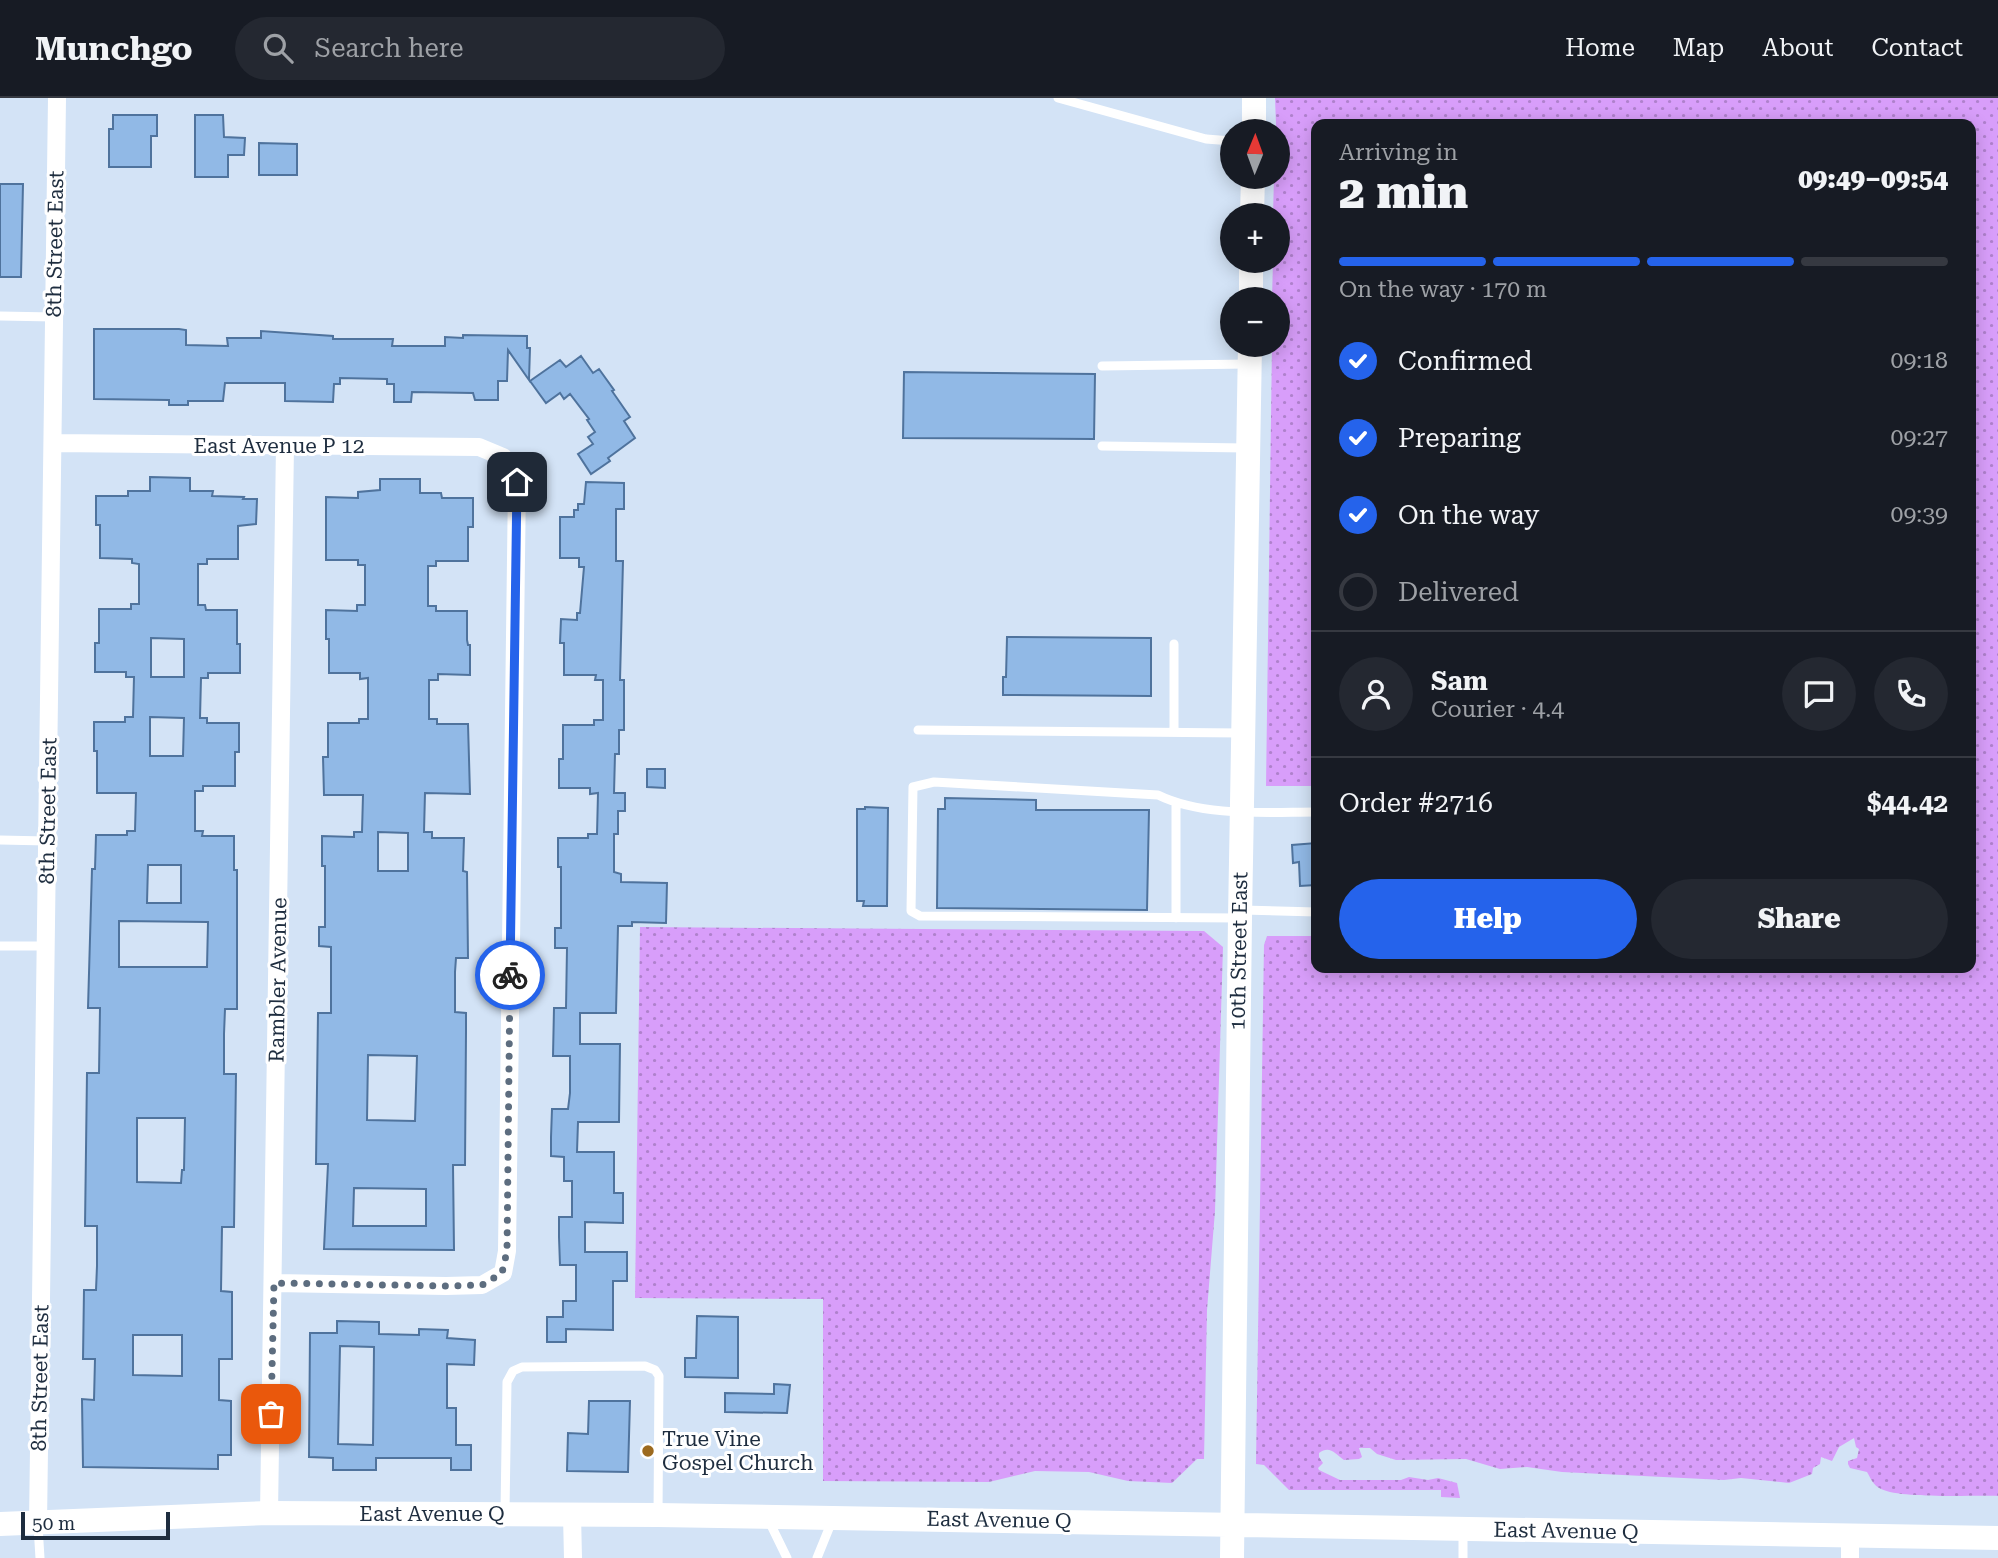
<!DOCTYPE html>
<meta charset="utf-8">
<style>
:root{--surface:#171b24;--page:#242831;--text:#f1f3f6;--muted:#9ea1a6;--line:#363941;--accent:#2563eb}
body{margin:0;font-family:"Roboto Serif",serif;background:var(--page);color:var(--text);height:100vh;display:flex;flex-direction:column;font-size:26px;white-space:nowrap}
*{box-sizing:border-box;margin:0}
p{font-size:23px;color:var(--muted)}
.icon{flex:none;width:38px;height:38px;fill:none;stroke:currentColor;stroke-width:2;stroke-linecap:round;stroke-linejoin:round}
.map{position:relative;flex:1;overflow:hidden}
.side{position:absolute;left:1311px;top:21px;width:665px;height:854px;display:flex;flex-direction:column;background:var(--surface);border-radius:14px;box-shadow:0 4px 18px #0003}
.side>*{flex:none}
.needle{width:46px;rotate:1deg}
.buttons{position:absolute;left:1220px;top:21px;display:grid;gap:14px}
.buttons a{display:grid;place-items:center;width:70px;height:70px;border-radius:50%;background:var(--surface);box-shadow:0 4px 18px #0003;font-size:35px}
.scale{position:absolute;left:21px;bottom:18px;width:149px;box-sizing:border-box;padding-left:7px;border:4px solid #1e2d3f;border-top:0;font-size:19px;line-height:24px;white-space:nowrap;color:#1e2d3f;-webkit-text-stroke:5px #fff;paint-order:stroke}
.pin{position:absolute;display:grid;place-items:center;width:60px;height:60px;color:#fff;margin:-30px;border-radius:14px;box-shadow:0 4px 10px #0006}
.courier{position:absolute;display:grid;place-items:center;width:70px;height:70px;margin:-35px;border:5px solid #2563eb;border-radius:50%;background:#fff;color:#222;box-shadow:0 2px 9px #0007}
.headline em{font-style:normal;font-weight:800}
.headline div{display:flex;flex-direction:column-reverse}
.headline{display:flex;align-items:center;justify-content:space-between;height:119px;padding:0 28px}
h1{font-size:46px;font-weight:800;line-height:52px}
.bar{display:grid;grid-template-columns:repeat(4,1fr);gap:10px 7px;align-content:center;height:84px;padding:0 28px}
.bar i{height:9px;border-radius:5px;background:var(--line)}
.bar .current{background:var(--accent)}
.bar p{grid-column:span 4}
.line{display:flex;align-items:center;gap:18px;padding:0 28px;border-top:2px solid var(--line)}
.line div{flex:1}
.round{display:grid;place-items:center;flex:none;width:74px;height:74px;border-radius:37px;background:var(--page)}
ol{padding:0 28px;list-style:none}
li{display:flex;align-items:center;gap:21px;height:77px}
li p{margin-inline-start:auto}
li .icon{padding:7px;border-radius:50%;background:var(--accent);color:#fff;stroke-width:4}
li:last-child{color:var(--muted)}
li i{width:38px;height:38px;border:4px solid var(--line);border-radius:50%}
.primary-button{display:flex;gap:14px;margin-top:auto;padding:14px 28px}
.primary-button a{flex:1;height:80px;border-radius:42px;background:var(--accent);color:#fff;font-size:28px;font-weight:800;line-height:80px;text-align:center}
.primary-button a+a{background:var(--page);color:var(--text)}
header{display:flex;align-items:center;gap:42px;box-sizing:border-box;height:98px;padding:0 35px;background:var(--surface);border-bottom:2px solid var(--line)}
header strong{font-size:33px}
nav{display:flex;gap:38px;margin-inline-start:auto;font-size:24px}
.search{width:490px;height:63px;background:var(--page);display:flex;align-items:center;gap:18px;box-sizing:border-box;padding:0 24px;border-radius:38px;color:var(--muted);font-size:26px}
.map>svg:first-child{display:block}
.grass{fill:url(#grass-dots)}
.building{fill:#91b9e6;stroke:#4f739d;stroke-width:2;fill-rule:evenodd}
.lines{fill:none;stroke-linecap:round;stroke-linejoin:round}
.service{stroke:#fff;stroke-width:9}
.minor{stroke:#fff;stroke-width:18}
.secondary{stroke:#fff;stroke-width:24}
.done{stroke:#5d6d7f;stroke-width:7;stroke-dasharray:0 12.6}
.route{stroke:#2563eb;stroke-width:9}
.poi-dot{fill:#9c6a1f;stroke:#fff;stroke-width:2.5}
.labels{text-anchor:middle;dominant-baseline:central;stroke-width:6;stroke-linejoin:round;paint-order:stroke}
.street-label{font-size:21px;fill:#1e2d3f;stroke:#fff}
.poi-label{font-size:21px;fill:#1e2d3f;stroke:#fff;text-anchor:start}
</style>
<header>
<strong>Munchgo</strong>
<div class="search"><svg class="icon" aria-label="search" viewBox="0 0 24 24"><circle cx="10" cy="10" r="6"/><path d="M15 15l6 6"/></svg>Search here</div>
<nav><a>Home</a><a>Map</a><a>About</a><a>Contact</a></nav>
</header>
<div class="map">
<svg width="1998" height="1460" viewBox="0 0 1998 1460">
<defs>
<pattern id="grass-dots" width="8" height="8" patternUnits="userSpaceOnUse" patternTransform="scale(1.75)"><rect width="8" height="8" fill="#d89efa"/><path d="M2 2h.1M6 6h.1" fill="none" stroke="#af81cc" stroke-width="1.8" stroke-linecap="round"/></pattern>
</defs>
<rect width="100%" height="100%" fill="#d3e3f6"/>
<path class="grass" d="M1275,0H1998V1398C1971,1397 1902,1401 1881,1391C1873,1387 1871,1381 1867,1374L1850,1370L1848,1366V1363L1857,1360L1859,1351L1856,1349L1854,1340L1839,1349L1832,1363L1821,1359L1820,1366L1813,1370L1812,1376L1789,1385L1741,1380L1724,1382L1562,1374L1527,1369L1500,1371L1466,1361L1396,1362L1377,1356L1370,1350H1359L1362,1359L1359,1361L1344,1362C1335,1356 1330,1347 1319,1355V1359L1323,1365L1318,1370L1319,1372L1340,1382H1401L1409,1379L1428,1382L1438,1380L1457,1385L1460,1400L1441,1399V1392H1289L1264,1367L1256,1366L1264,847L1267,838H1316V870H1970V26H1316V688H1266L1272,247H1278V201H1272L1273,163H1278V117H1273L1274,79H1278Z
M640,829L1204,833L1223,849L1215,1113L1207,1212L1204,1361H1197L1172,1385L1128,1383L1089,1374L1035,1373L989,1384L823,1383V1201L635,1200Z"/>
<path class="building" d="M113,17H157V38H151V69H109V31H113Z
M195,17H223L224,39L245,40L244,57H228V79H195Z
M259,45L297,46V77H259Z
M0,86H23L21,179H0Z
M94,231H179L186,232V247L228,248L227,240H261V233L333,238V241H393L392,248H445V239L463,240V237L527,238V250H530L529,282L508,252L507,283H498V302H475L473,295L412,294L411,304H394V286H387V281L340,280V286H334L333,304L285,303V285H225L223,303H188V307H169V302L94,301Z
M581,258L593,275L599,271L614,292L612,293L630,319L624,323L635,340L608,360L610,363L591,376L578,356L593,346L588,339L595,334L587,322L589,321L570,296L564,301L560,295L546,305L530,283L560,262L566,269Z
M904,274L1095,276L1094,341L903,340Z
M150,379L190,380V393H213L212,398L244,399L243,401H257L256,426L238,428V461H207V466H198V507H205L206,512H237V546H240V575H208V580H201L200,620H207V625H239V654H235V688H203V693H195V733H203L202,738H234V772H237V911H225L224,936V976H236L234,1129H222L221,1193L232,1194V1261H219V1302L231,1303V1357H218V1371L83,1369L82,1301L94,1302L95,1261H83L84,1192H96L97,1168V1128H85L87,975H99L100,910H88L92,771H95L96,737H127V733H135L136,695H97V653H94V624H125V619H133L134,579H126V574H95V545H99V511H131V506H139V466L132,465V461L100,460V427H96V398H128V393H150ZM151,540L184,541V579H151ZM150,619L184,620L183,658H150ZM148,767H181V805H147ZM119,823L208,824L207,869H119ZM137,1020H185L184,1072H182L181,1085L137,1084ZM133,1237H182V1278L133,1277Z
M380,381H420V395H441L442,400H473V429H468V463H436V468H428V508H436V513H467V542L468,547H470V577L438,576V582H429V621H437V626H468L470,696L425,695L424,734H432V740H464L463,773L467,774L468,860H456L455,874V914L466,915V934L465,1067H453L454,1152L324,1151L328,1066H316L318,915H331V849L319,848V829H325V768H322V738L354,739V734H362L363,697H324L323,659H328V625H359V621H368V580L360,581V575H329V541H326V512L357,513V507H365V467H358V462H326V399L358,400V394L380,392ZM378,734L408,735V773H378ZM368,957L417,958L415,1023L367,1022ZM354,1090L426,1091V1128H353Z
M586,384L624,385V411H616V463H623L620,582H624V632H619V656H615L614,695H625V713H618V736H614V774L621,776V784L667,785L666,825L632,824V828H618L616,915H580V946H620L619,1024H578L577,1054H614V1095H623V1125L585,1124V1154H627V1183H613V1232L566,1231V1244H547V1219H563V1203H576V1167H560L559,1139V1119H572V1083H564V1059L551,1058V1039L552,1011H568L570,995V958H553L554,910H566L567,850H555V830H561V769H558V740H588V736H597L598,695L590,696V690H559V661H563V627H594V622H603V582H595L596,577H564V545H560L561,521L577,522V515H580L584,469H579V460H560V419H574V412H578V406H584Z
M1007,539L1151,540V598L1003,597V579H1006Z
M647,671H665V690L647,689Z
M945,700L1036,702V712H1149L1147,812L937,810L938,711H945Z
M865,709L888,710L887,808H863L864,803H857V711H865Z
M1316,745V787L1300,788L1299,764L1293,765L1292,747Z
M697,1218L738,1219V1280L685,1279V1260H696Z
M337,1223L379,1224V1236L419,1237V1231L448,1232L447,1240L475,1242L474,1267L447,1266V1310H456V1347H471V1372H451V1360H376V1372H333V1360L309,1359L310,1235H337ZM340,1248L374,1249L373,1347L338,1346Z
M774,1286L790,1287L787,1315L725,1314V1295L774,1296Z
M589,1303H630L628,1374L567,1373L568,1335L588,1336Z"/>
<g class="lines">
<path class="service" d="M1058,0L1206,41L1232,43
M0,218L54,219
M1102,268L1248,266
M1102,348L1246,350
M1174,546V633
M918,632L1241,635
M0,742L47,743
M1242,812L1316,814
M1176,820V706
M1239,820L920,818L911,813L913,689L934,684L1158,697C1203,719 1266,714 1316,714
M0,848H46
M505,1413L507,1284L513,1273L522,1269L645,1268L655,1272L659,1278L658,1416
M768,1421L787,1460
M38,1428L40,1460
M817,1460L832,1423
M1463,1460V1432"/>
<path class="minor" d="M54,345L479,349L503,359L517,384L507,1153L503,1175L482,1187L446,1188L274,1185
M269,1415L285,348
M572,1417L573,1460
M38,1426L57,0
M1850,1460V1439"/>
<path class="secondary" d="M1254,33V0
M1252,117L1253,79
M1251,201V163
M0,1426L269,1415L658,1417L1998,1440
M1232,1460L1240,820L1250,247"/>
</g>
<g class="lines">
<path class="done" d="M271,1316L274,1185L446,1188L482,1187L502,1175L507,1153L510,877"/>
<path class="route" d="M510,877L517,384"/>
</g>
<circle class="poi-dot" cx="648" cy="1353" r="7"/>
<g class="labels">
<g class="street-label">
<text transform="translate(55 146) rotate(-89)">8th Street East</text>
<text x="279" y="348">East Avenue P 12</text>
<text transform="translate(48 713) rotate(-89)">8th Street East</text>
<text transform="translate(1239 853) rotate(-89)">10th Street East</text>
<text transform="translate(278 882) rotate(-89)">Rambler Avenue</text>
<text transform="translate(40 1280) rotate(-89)">8th Street East</text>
<text x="432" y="1416">East Avenue Q</text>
<text transform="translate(999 1422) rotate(1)">East Avenue Q</text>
<text transform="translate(1566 1433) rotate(1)">East Avenue Q</text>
</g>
<g class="poi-label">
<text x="662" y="1341">True Vine<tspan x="662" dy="24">Gospel Church</tspan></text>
</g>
</g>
</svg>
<div class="buttons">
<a><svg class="needle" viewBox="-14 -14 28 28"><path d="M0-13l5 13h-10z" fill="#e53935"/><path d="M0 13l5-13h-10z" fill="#9ea1a6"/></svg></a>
<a>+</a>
<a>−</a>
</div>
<div class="scale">50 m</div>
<div class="pin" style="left:271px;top:1316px;background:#ea580c"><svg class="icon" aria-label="bag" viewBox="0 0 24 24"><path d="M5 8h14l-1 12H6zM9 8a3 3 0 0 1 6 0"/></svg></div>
<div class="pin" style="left:517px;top:384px;background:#1f2937"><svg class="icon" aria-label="home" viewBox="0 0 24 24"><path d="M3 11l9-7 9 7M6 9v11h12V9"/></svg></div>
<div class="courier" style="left:510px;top:877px"><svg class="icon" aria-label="bike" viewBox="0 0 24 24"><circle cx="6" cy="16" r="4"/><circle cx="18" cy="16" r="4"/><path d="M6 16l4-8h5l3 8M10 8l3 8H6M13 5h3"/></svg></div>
<section class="side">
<div class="headline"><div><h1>2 min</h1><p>Arriving in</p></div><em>09:49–09:54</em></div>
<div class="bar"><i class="current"></i><i class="current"></i><i class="current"></i><i></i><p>On the way · 170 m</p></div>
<ol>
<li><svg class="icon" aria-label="check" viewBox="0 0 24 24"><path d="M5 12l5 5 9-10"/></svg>Confirmed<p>09:18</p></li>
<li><svg class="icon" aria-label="check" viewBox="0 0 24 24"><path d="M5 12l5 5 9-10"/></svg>Preparing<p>09:27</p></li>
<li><svg class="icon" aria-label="check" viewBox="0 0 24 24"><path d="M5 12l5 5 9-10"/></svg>On the way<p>09:39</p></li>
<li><i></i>Delivered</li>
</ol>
<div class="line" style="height:126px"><a class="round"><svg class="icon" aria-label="person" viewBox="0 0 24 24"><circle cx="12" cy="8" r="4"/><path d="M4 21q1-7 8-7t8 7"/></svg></a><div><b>Sam</b><p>Courier · 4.4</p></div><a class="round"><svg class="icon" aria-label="chat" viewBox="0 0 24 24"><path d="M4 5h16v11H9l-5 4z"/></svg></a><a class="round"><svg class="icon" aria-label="phone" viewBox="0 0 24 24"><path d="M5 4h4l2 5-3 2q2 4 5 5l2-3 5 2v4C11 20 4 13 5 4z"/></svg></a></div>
<div class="line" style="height:91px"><div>Order #2716</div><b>$44.42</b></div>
<div class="primary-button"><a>Help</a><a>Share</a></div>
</section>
</div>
